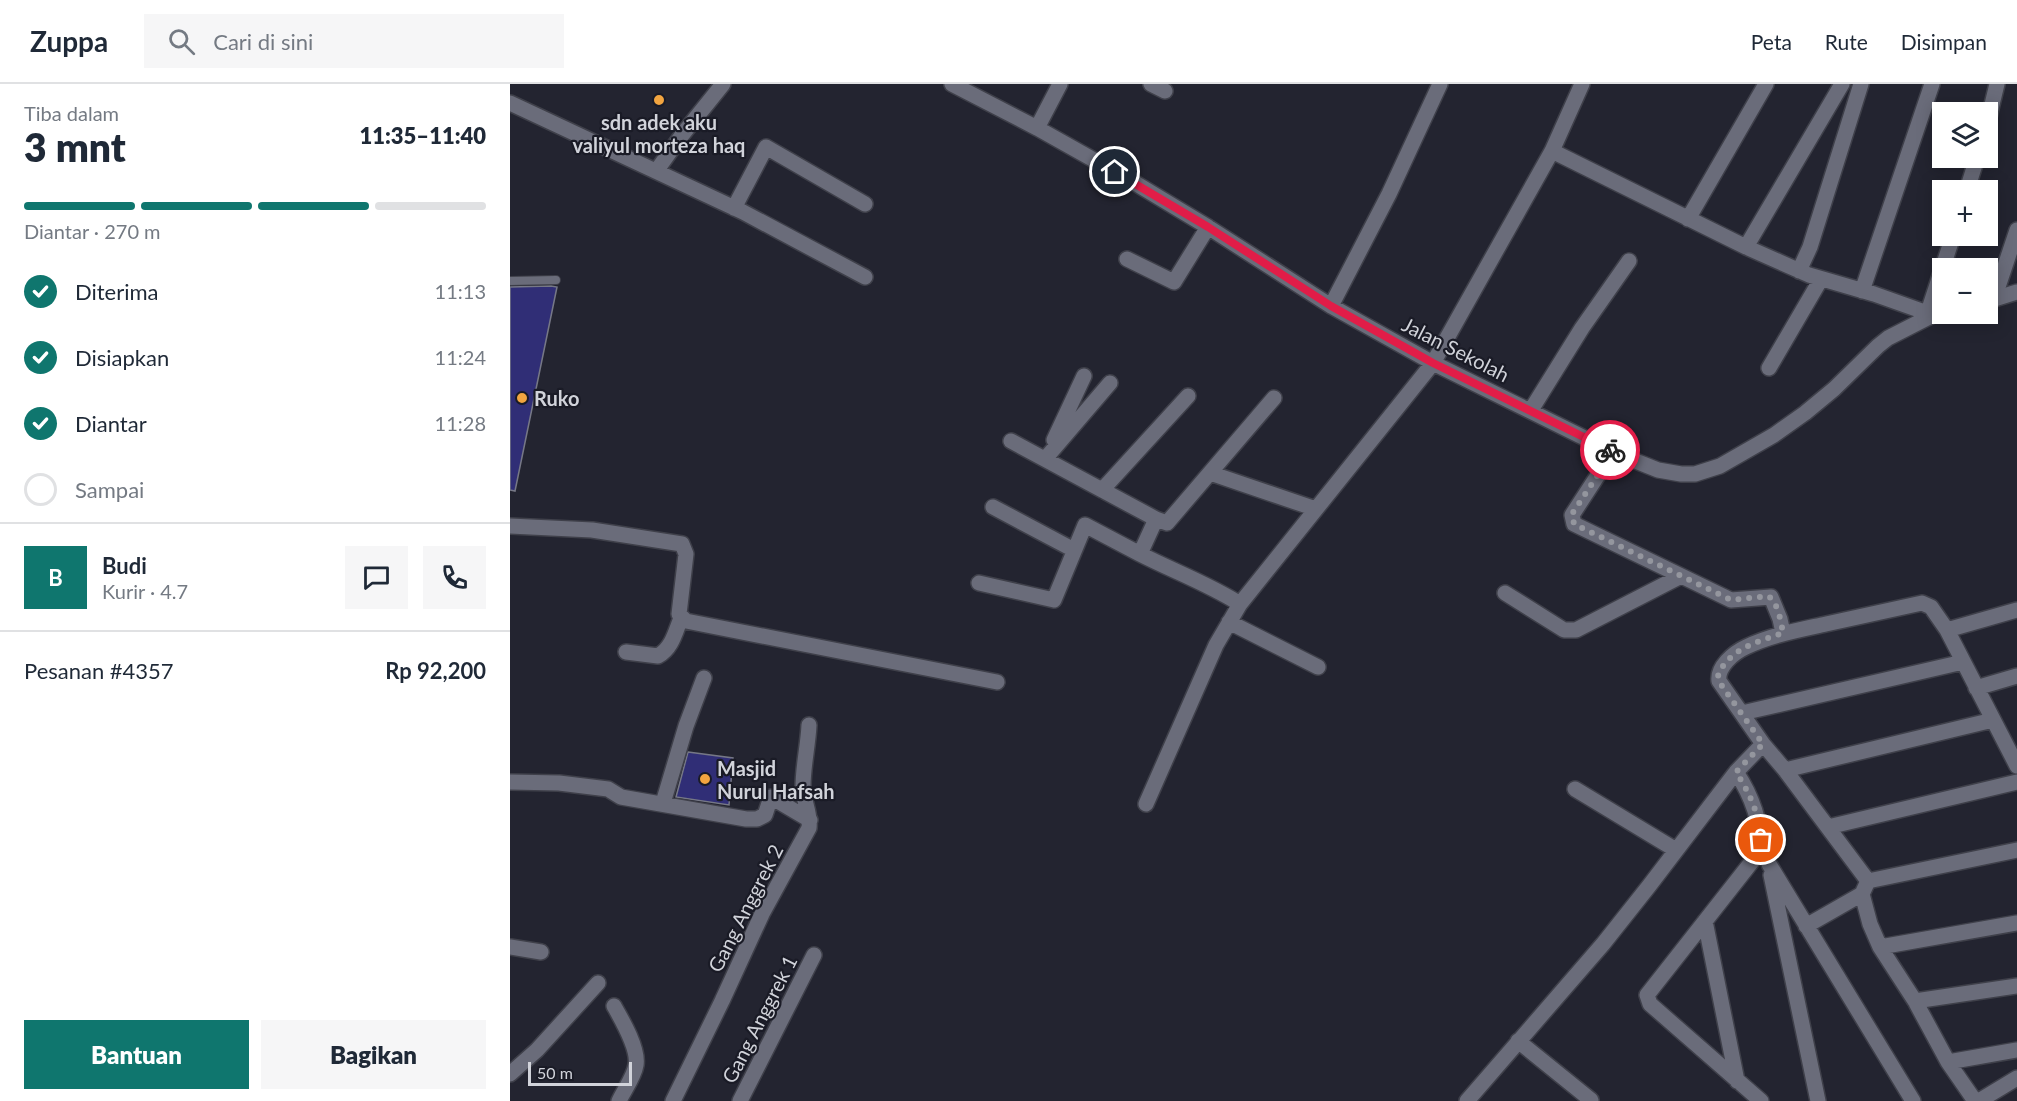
<!DOCTYPE html>
<html lang="id">
<meta charset="utf-8">
<style>
:root{--surface:#fff;--page:#f6f6f7;--text:#1f2937;--muted:#747a83;--line:#e0e1e3;--accent:#0f766e}
body{margin:0;font-family:Lato,sans-serif;background:var(--page);color:var(--text);height:100vh;display:flex;flex-direction:column;font-size:22px;white-space:nowrap}
*{box-sizing:border-box;margin:0}
p{font-size:20px;color:var(--muted)}
.icon{flex:none;width:33px;height:33px;fill:none;stroke:currentColor;stroke-width:2;stroke-linecap:round;stroke-linejoin:round}
.map{position:relative;flex:1;overflow:hidden}
.details{display:flex;flex-direction:column;background:var(--surface);width:510px}
.details>*{flex:none}
.fabs{position:absolute;left:1422px;top:18px;display:grid;gap:12px}
.fabs a{display:grid;place-items:center;width:66px;height:66px;border-radius:0px;background:var(--surface);box-shadow:0 3px 15px #0003;font-size:30px}
.scale{position:absolute;left:18px;bottom:15px;width:104px;box-sizing:border-box;padding-left:6px;border:3px solid #d1d3da;border-top:0;font-size:16px;line-height:21px;white-space:nowrap;color:#d1d3da;-webkit-text-stroke:4px #1a1b26;paint-order:stroke}
.pin{position:absolute;display:grid;place-items:center;width:51px;height:51px;color:#fff;margin:-26px;border:3px solid #fff;border-radius:50%;box-shadow:0 2px 6px #0007}
.courier{position:absolute;display:grid;place-items:center;width:60px;height:60px;margin:-30px;border:4px solid #e11d48;border-radius:50%;background:#fff;color:#222;box-shadow:0 2px 8px #0007}
.headline em{font-style:normal;font-weight:800}
.headline div{display:flex;flex-direction:column-reverse}
.headline{display:flex;align-items:center;justify-content:space-between;height:102px;padding:0 24px}
h1{font-size:39px;font-weight:800;line-height:45px}
.bar{display:grid;grid-template-columns:repeat(4,1fr);gap:9px 6px;align-content:center;height:72px;padding:0 24px}
.bar i{height:8px;border-radius:4px;background:var(--line)}
.bar .active{background:var(--accent)}
.bar p{grid-column:span 4}
.line{display:flex;align-items:center;gap:15px;padding:0 24px;border-top:2px solid var(--line)}
.line div{flex:1}
.round{display:grid;place-items:center;flex:none;width:63px;height:63px;border-radius:0px;background:var(--page)}
ol{padding:0 24px;list-style:none}
li{display:flex;align-items:center;gap:18px;height:66px}
li p{margin-inline-start:auto}
li .icon{padding:6px;border-radius:50%;background:var(--accent);color:#fff;stroke-width:4}
li:last-child{color:var(--muted)}
li i{width:33px;height:33px;border:3px solid var(--line);border-radius:50%}
.button{display:flex;gap:12px;margin-top:auto;padding:12px 24px}
.button a{flex:1;height:69px;border-radius:0px;background:var(--accent);color:#fff;font-size:24px;font-weight:800;line-height:69px;text-align:center}
.button a+a{background:var(--page);color:var(--text)}
header{display:flex;align-items:center;gap:36px;box-sizing:border-box;height:84px;padding:0 30px;background:var(--surface);border-bottom:2px solid var(--line)}
header strong{font-size:28px}
nav{display:flex;gap:33px;margin-inline-start:auto;font-size:21px}
.search{width:420px;height:54px;background:var(--page);display:flex;align-items:center;gap:15px;box-sizing:border-box;padding:0 21px;border-radius:0px;color:var(--muted);font-size:22px}
main{display:flex;flex:1;min-height:0}
.map>svg:first-child{display:block}
.building{fill:#302e76;stroke:#767886;stroke-width:1.5}
.lines{fill:none;stroke-linecap:round;stroke-linejoin:round}
.lane-casing{stroke:#3f404a;stroke-width:10}
.street-casing{stroke:#3f404a;stroke-width:18}
.lane{stroke:#6a6c7a;stroke-width:8}
.street{stroke:#6a6c7a;stroke-width:15}
.done{stroke:#94969e;stroke-width:6;stroke-dasharray:0 10.8}
.route{stroke:#e11d48;stroke-width:8}
.poi-dot{fill:#f2a540;stroke:#1a1b26;stroke-width:2}
.labels{text-anchor:middle;dominant-baseline:central;stroke-width:4.5;stroke-linejoin:round;paint-order:stroke}
.poi-label{font-size:20px;font-weight:bold;fill:#d1d3da;stroke:#1a1b26;text-anchor:start}
.street-label{font-size:20px;fill:#d1d3da;stroke:#1a1b26}
</style>
<header>
<strong>Zuppa</strong>
<div class="search"><svg class="icon" aria-label="search" viewBox="0 0 24 24"><circle cx="10" cy="10" r="6"/><path d="M15 15l6 6"/></svg>Cari di sini</div>
<nav><a>Peta</a><a>Rute</a><a>Disimpan</a></nav>
</header>
<main>
<section class="details">
<div class="headline"><div><h1>3 mnt</h1><p>Tiba dalam</p></div><em>11:35–11:40</em></div>
<div class="bar"><i class="active"></i><i class="active"></i><i class="active"></i><i></i><p>Diantar · 270 m</p></div>
<ol>
<li><svg class="icon" aria-label="check" viewBox="0 0 24 24"><path d="M5 12l5 5 9-10"/></svg>Diterima<p>11:13</p></li>
<li><svg class="icon" aria-label="check" viewBox="0 0 24 24"><path d="M5 12l5 5 9-10"/></svg>Disiapkan<p>11:24</p></li>
<li><svg class="icon" aria-label="check" viewBox="0 0 24 24"><path d="M5 12l5 5 9-10"/></svg>Diantar<p>11:28</p></li>
<li><i></i>Sampai</li>
</ol>
<div class="line" style="height:108px"><b class="round" style="background:var(--accent);color:#fff">B</b><div><b>Budi</b><p>Kurir · 4.7</p></div><a class="round"><svg class="icon" aria-label="chat" viewBox="0 0 24 24"><path d="M4 5h16v11H9l-5 4z"/></svg></a><a class="round"><svg class="icon" aria-label="phone" viewBox="0 0 24 24"><path d="M5 4h4l2 5-3 2q2 4 5 5l2-3 5 2v4C11 20 4 13 5 4z"/></svg></a></div>
<div class="line" style="height:78px"><div>Pesanan #4357</div><b>Rp 92,200</b></div>
<div class="button"><a>Bantuan</a><a>Bagikan</a></div>
</section>
<div class="map">
<svg width="1507" height="1017" viewBox="0 0 1507 1017">
<rect width="100%" height="100%" fill="#232430"/>
<path class="building" d="M41,202L47,203L5,407L0,406V203Z
M178,668L223,674L219,721L166,713Z"/>
<g class="lines">
<g class="lane-casing">
<path id="lane" d="M0,197L46,196"/>
</g>
<g class="street-casing">
<path id="street" d="M442,0L527,44L625,99L698,143L821,222L923,279L1103,368L1148,386L1171,390H1185L1210,382L1264,351L1295,329L1324,305L1368,262L1378,254L1423,231L1432,228
M641,0L655,7
M0,19L233,128L355,193
M1478,37L1487,0
M527,44L550,0
M1042,67L1236,163L1299,191L1364,210L1423,231
M147,86L172,51L213,0
M1457,106L1467,74
M224,124L256,63L355,120
M1178,135L1256,0
M1236,163L1332,0
M617,175L664,198L698,143
M1289,187L1300,163L1351,0
M1352,207L1422,0
M1484,215L1507,146
M1478,217L1507,208
M821,222L879,110L930,0
M1418,228L1443,152
M1259,284L1311,195
M1021,326L1072,244L1119,177
M544,356L574,292
M501,357L646,435L630,470C663,487 699,500 730,520
M1103,368L1062,431L1064,440L1221,516L1261,513L1270,535L1273,549
M535,375L600,299
M700,389L806,425
M592,406L678,312
M483,423L564,466
M646,435L657,439L764,314
M0,442L82,446L172,460L176,470L169,530L176,537L487,598
M469,499L544,516L575,441L630,470
M995,509L1054,546H1066L1171,492
M719,538L808,583
M1437,546L1507,526
M116,568L148,572C162,564 165,549 171,534
M1466,604L1507,592
M1232,629L1453,578
M1253,660L1275,686L1358,797L1352,810L1296,842
M1275,686L1483,636
M1226,688C1242,712 1251,737 1251,766L1137,911L1140,920L1251,1017
M0,698L49,699L98,705L111,713L236,735H247L255,731L261,713L300,736
M1065,705L1166,766
M153,719L176,642L194,594
M636,720L706,561L730,520L923,279L1042,67L1072,0
M1318,743L1507,698
M1259,780L1403,1017
M1261,791L1308,1017
M1358,797L1507,766
M1352,810L1360,840L1370,863L1405,917L1438,978L1465,1017
M1195,837L1227,997
M0,863L31,868
M1370,863L1507,839
M1405,917L1507,902
M104,922C112,936 129,965 126,981C124,993 114,1006 109,1017
M1008,957L1081,1016
M1438,978L1507,966
M0,990L27,966L88,899
M163,1017L212,917L252,830L299,744C301,729 293,717 293,703C293,682 298,662 299,641
M230,1017L304,871
M957,1017L1093,860L1139,802L1226,688L1253,660L1209,597C1207,583 1223,569 1236,563C1261,551 1289,546 1316,540C1348,533 1380,526 1412,519L1421,523L1437,546L1507,682
M1469,1017L1507,994"/>
</g>
<use href="#lane" class="lane"/>
<use href="#street" class="street"/>
</g>
<g class="lines">
<path class="done" d="M1100,366L1103,368L1062,430L1064,440L1221,516L1258,512C1268,518 1271,538 1273,549C1248,558 1220,564 1208,591L1212,602L1253,660L1226,688C1239,708 1250,731 1251,756"/>
<path class="route" d="M605,88L698,143L821,222L923,279L1100,366"/>
</g>
<g class="poi-dot">
<circle cx="149" cy="16" r="6"/>
<circle cx="12" cy="314" r="6"/>
<circle cx="195" cy="695" r="6"/>
</g>
<g class="labels">
<g class="poi-label">
<text x="149" y="38" text-anchor="middle">sdn adek aku<tspan x="149" dy="23">valiyul morteza haq</tspan></text>
<text x="24" y="314">Ruko</text>
<text x="207" y="684">Masjid<tspan x="207" dy="23">Nurul Hafsah</tspan></text>
</g>
<g class="street-label">
<text transform="translate(946 265) rotate(27)">Jalan Sekolah</text>
<text transform="translate(235 824) rotate(-63)">Gang Anggrek 2</text>
<text transform="translate(249 935) rotate(-63)">Gang Anggrek 1</text>
</g>
</g>
</svg>
<div class="fabs">
<a><svg class="icon" aria-label="layers" viewBox="0 0 24 24"><path d="M12 4l9 5-9 5-9-5zM3 14l9 5 9-5"/></svg></a>
<a>+</a>
<a>−</a>
</div>
<div class="scale">50 m</div>
<div class="pin" style="left:1251px;top:756px;background:#ea580c"><svg class="icon" aria-label="bag" viewBox="0 0 24 24"><path d="M5 8h14l-1 12H6zM9 8a3 3 0 0 1 6 0"/></svg></div>
<div class="pin" style="left:605px;top:88px;background:#1f2937"><svg class="icon" aria-label="home" viewBox="0 0 24 24"><path d="M3 11l9-7 9 7M6 9v11h12V9"/></svg></div>
<div class="courier" style="left:1100px;top:366px"><svg class="icon" aria-label="bike" viewBox="0 0 24 24"><circle cx="6" cy="16" r="4"/><circle cx="18" cy="16" r="4"/><path d="M6 16l4-8h5l3 8M10 8l3 8H6M13 5h3"/></svg></div>
</div>
</main>
